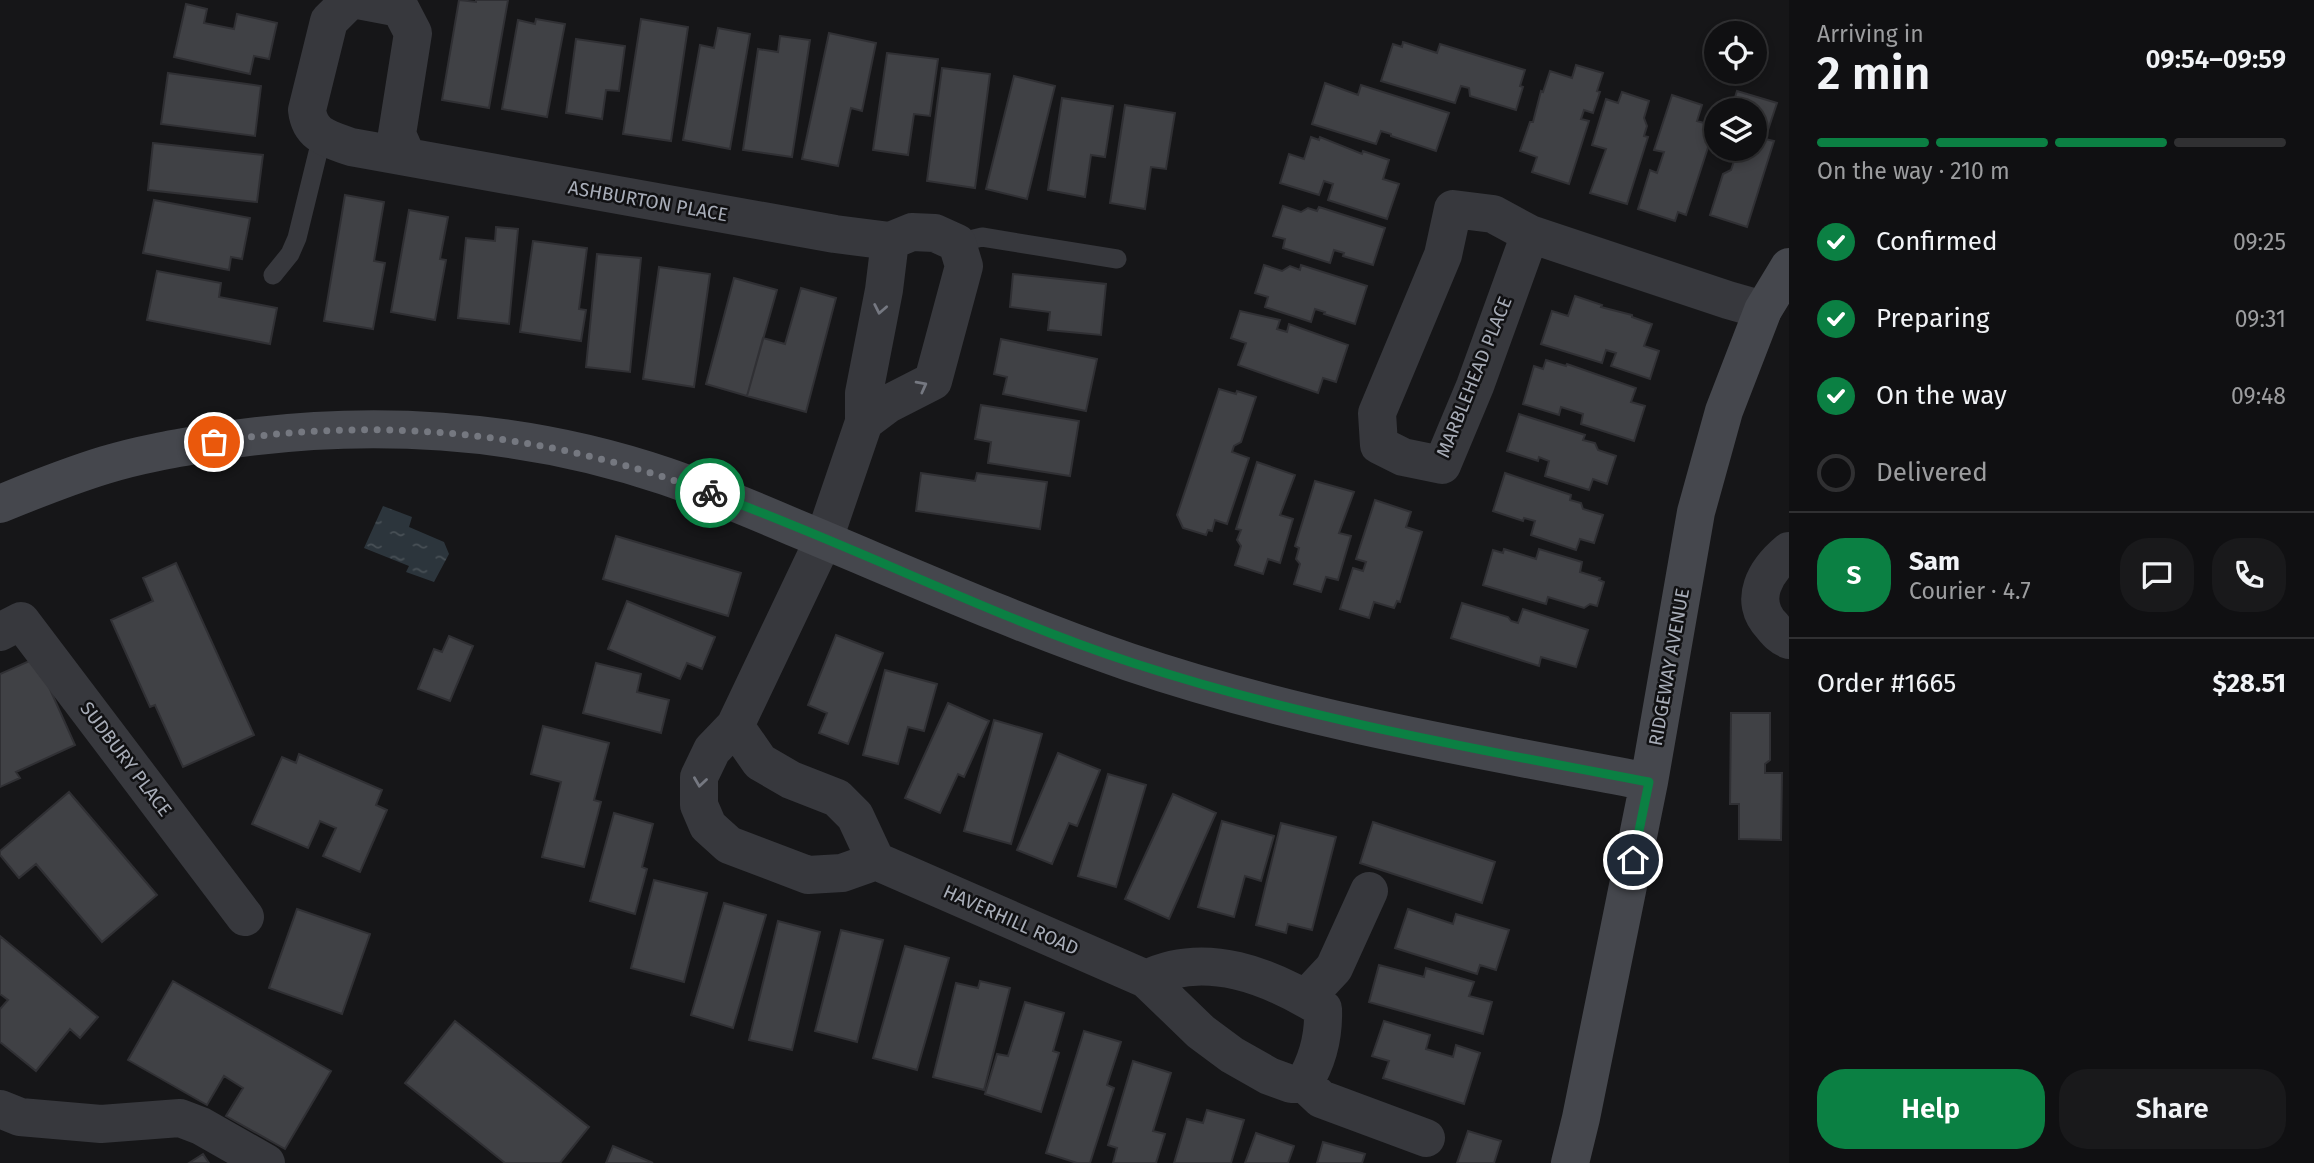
<!DOCTYPE html>
<meta charset="utf-8">
<style>
:root{--surface:#101012;--page:#19191b;--text:#f1f3f6;--muted:#9c9d9f;--line:#303032;--accent:#0b8043}
body{margin:0;font-family:"Fira Sans",sans-serif;background:var(--page);color:var(--text);height:100vh;display:flex;flex-direction:column;font-size:26px;white-space:nowrap}
*{box-sizing:border-box;margin:0}
p{font-size:23px;color:var(--muted)}
.icon{flex:none;width:38px;height:38px;fill:none;stroke:currentColor;stroke-width:2;stroke-linecap:round;stroke-linejoin:round}
.map{position:relative;flex:1;overflow:hidden}
.drawer{display:flex;flex-direction:column;background:var(--surface);width:525px}
.drawer>*{flex:none}
.tools{position:absolute;left:1704px;top:21px;display:grid;gap:14px}
.tools a{display:grid;place-items:center;width:63px;height:63px;border-radius:50%;background:var(--surface);box-shadow:0 4px 10px #0003,0 0 0 2px var(--line);font-size:35px}
.pin{position:absolute;display:grid;place-items:center;width:60px;height:60px;color:#fff;margin:-30px;border:4px solid #fff;border-radius:50%;box-shadow:0 2px 7px #0007}
.courier{position:absolute;display:grid;place-items:center;width:70px;height:70px;margin:-35px;border:5px solid #0b8043;border-radius:50%;background:#fff;color:#222;box-shadow:0 2px 9px #0007}
.summary em{font-style:normal;font-weight:600}
.summary div{display:flex;flex-direction:column-reverse}
.summary{display:flex;align-items:center;justify-content:space-between;height:119px;padding:0 28px}
h1{font-size:46px;font-weight:600;line-height:52px}
.bar{display:grid;grid-template-columns:repeat(4,1fr);gap:10px 7px;align-content:center;height:84px;padding:0 28px}
.bar i{height:9px;border-radius:5px;background:var(--line)}
.bar .selected{background:var(--accent)}
.bar p{grid-column:span 4}
.line{display:flex;align-items:center;gap:18px;padding:0 28px;border-top:2px solid var(--line)}
.line div{flex:1}
.round{display:grid;place-items:center;flex:none;width:74px;height:74px;border-radius:28px;background:var(--page)}
ol{padding:0 28px;list-style:none}
li{display:flex;align-items:center;gap:21px;height:77px}
li p{margin-inline-start:auto}
li .icon{padding:7px;border-radius:50%;background:var(--accent);color:#fff;stroke-width:4}
li:last-child{color:var(--muted)}
li i{width:38px;height:38px;border:4px solid var(--line);border-radius:50%}
.button{display:flex;gap:14px;margin-top:auto;padding:14px 28px}
.button a{flex:1;height:80px;border-radius:28px;background:var(--accent);color:#fff;font-size:28px;font-weight:600;line-height:80px;text-align:center}
.button a+a{background:var(--page);color:var(--text)}
main{display:flex;flex:1;min-height:0}
.map>svg:first-child{display:block}
.water{fill:url(#water-ripples)}
.building{fill:#404145;stroke:#303034;stroke-width:2}
.lines{fill:none;stroke-linecap:round;stroke-linejoin:round}
.lane{stroke:#37383d;stroke-width:19}
.street{stroke:#37383d;stroke-width:38}
.secondary{stroke:#45474d;stroke-width:38}
.oneway{stroke:#757881}
.done{stroke:#757880;stroke-width:7;stroke-dasharray:0 12.6}
.route{stroke:#0b8043;stroke-width:9}
.labels{text-anchor:middle;dominant-baseline:central;stroke-width:5;stroke-linejoin:round;paint-order:stroke}
.street-label{font-size:19px;fill:#a8adb8;stroke:#111113}
</style>
<main>
<div class="map">
<svg width="1789" height="1163" viewBox="0 0 1789 1163">
<defs>
<pattern id="water-ripples" width="26" height="14" patternUnits="userSpaceOnUse" patternTransform="scale(1.75)"><rect width="26" height="14" fill="#2c353c"/><path d="M2 4q2-2 4 0t4 0M15 11q2-2 4 0t4 0" fill="none" stroke="#485056"/></pattern>
</defs>
<rect width="100%" height="100%" fill="#161618"/>
<path class="water" d="M383,506L412,517L409,527L444,542L449,554L434,582L406,572L409,566L364,548Z"/>
<path class="building" d="M459,0L476,2V0H508L489,108L442,100Z
M186,4L207,9L204,23L234,29L237,14L277,23L269,59L254,56L250,74L174,57Z
M536,19L565,24L547,117L502,109L518,20L535,24Z
M641,19L688,27L671,141L623,134Z
M718,28L750,34L730,149L683,140L700,45L714,48Z
M829,33L876,43L862,111L851,108L838,166L802,159Z
M780,36L810,40L792,157L743,150L758,49L778,52Z
M576,39L625,46L619,91L606,90L602,119L566,113Z
M1403,42L1437,53L1440,44L1525,70L1520,86L1523,87L1516,110L1470,96L1469,88L1461,86L1455,103L1381,81L1393,44L1402,47Z
M887,53L938,59L930,116L914,114L908,155L873,150Z
M1576,65L1603,73L1597,91L1600,92L1593,113L1584,110L1581,119L1589,121L1569,184L1532,172L1537,157L1520,151L1530,122H1533L1541,91L1543,92L1550,71L1572,78Z
M942,68L990,74L975,188L927,181Z
M168,73L261,86L255,136L161,124Z
M1014,76L1055,86L1027,199L986,189Z
M1325,83L1358,95L1361,85L1449,113L1436,151L1391,136V134L1381,131L1376,144L1312,124Z
M1737,91L1777,103L1765,139L1774,141L1747,227L1710,215L1723,174L1731,170L1734,161L1717,156L1719,149H1755V110H1731Z
M1622,92L1649,101L1644,118L1647,126L1644,136L1648,137L1627,204L1590,193L1606,149L1592,145L1606,99L1618,103Z
M1672,95L1702,105L1697,121L1715,126L1686,215L1678,212L1675,221L1638,209L1650,170L1657,173L1664,152L1654,150Z
M1062,98L1113,106L1105,157L1091,155L1085,197L1048,190Z
M1125,105L1175,113L1166,169L1151,167L1145,209L1110,203Z
M1311,137L1319,140L1320,137L1362,154L1363,151L1389,160L1383,179L1399,184L1387,219L1328,200L1333,184L1324,181L1319,195L1280,183L1289,154L1304,159Z
M153,143L263,155L257,202L148,190Z
M345,195L384,202L374,261L385,263L373,329L324,321Z
M154,200L250,218L242,259L231,257L229,270L143,253Z
M1283,206L1301,212L1308,208L1317,211L1319,207L1385,228L1373,265L1343,256L1344,253L1334,250L1330,263L1283,248L1285,239L1273,236Z
M409,210L448,217L440,259L446,260L435,320L391,312Z
M496,227L518,229L509,324L458,318L466,238L495,241Z
M533,241L587,248L579,309L586,310L581,341L520,332Z
M597,254L641,258L630,372L586,367Z
M1264,265L1282,271L1290,266L1300,270L1301,265L1367,286L1355,324L1324,314L1325,312L1315,309L1311,322L1265,307L1268,297L1255,293Z
M659,267L710,274L694,387L643,379Z
M157,271L221,283L219,297L277,308L270,344L147,320Z
M1013,274L1106,284L1101,335L1048,330L1050,312L1010,307Z
M734,278L777,290L747,396L706,384Z
M801,288L836,298L806,412L747,396L763,338L785,344Z
M1575,296L1602,305L1601,307L1632,315V317L1652,324L1644,346L1659,351L1650,379L1611,366L1616,353L1606,350L1602,363L1541,344L1552,311L1568,316Z
M1240,311L1280,320L1277,329L1287,332L1289,324L1348,345L1336,382L1323,378L1318,393L1238,365L1246,343L1231,338Z
M1001,339L1097,359L1086,411L1003,394L1007,377L994,374Z
M1546,360L1566,366L1567,364L1636,388L1631,402L1645,406L1634,441L1581,424L1583,414L1561,407L1559,415L1523,404L1534,366L1543,369Z
M1219,389L1236,394L1237,391L1256,397L1241,442L1234,446L1232,452L1249,458L1227,524L1215,520L1212,531L1208,530L1206,535L1183,528L1177,515Z
M981,405L1079,421L1070,476L988,463L991,442L975,439Z
M1519,414L1585,435L1583,440L1595,443L1598,450L1616,456L1607,484L1593,479L1589,490L1545,476L1549,461L1539,457L1538,461L1507,451Z
M1257,462L1295,475L1280,515L1293,519L1280,563L1268,559L1263,574L1235,565L1241,546L1237,540L1241,530L1236,529Z
M921,473L975,481L977,473L1047,482L1040,529L916,511Z
M1505,473L1571,495L1570,500L1581,503L1583,509L1603,515L1594,543L1580,539L1576,550L1531,535L1535,521L1524,518L1523,521L1493,511Z
M1315,481L1354,492L1339,533L1351,536L1338,580L1326,577L1321,592L1294,584L1300,564L1296,559L1299,548L1295,546Z
M1375,500L1411,512L1406,527L1422,532L1400,602L1397,601L1394,608L1374,602L1369,618L1340,609L1353,568L1363,571L1366,562L1356,559Z
M616,536L741,573L728,616L603,579Z
M1504,549L1536,559L1539,549L1582,562L1580,572L1600,578L1599,580L1604,582L1597,606L1590,604L1584,608L1548,597L1546,604L1483,585L1493,550L1503,553Z
M176,563L254,735L183,767L155,705L150,707L111,620L153,601L143,578Z
M627,601L715,637L702,669L687,663L680,679L608,649Z
M1462,603L1508,617L1511,621L1518,623L1523,609L1588,630L1576,667L1541,657L1539,666L1451,638Z
M836,635L883,653L848,744L819,733L827,713L808,705Z
M449,636L473,646L450,701L418,689L434,649L442,652Z
M36,658L75,745L16,772L20,778L0,787V674Z
M596,663L641,674L637,692L669,700L661,733L583,713Z
M885,670L937,684L924,731L908,727L898,764L863,755Z
M948,703L989,721L964,777L958,774L940,813L905,798Z
M1731,713H1770V760L1765,764V773H1782L1781,840L1739,839V804H1730Z
M994,720L1042,734L1011,844L964,831Z
M543,726L609,743L594,800L601,802L584,867L542,857L561,782L531,774Z
M1058,753L1100,770L1077,826L1069,823L1052,864L1017,850Z
M299,754L382,790L376,805L387,810L360,872L323,856L336,828L320,821L308,848L252,824L282,757L296,763Z
M1108,774L1146,785L1116,887L1078,876Z
M69,792L157,895L102,942L36,864L19,878L0,855V851Z
M1173,794L1216,813L1169,919L1125,899Z
M614,813L653,824L642,867L647,869L635,914L590,901Z
M1222,821L1274,836L1261,881L1245,876L1234,917L1198,907Z
M1373,822L1495,862L1482,903L1360,863Z
M1281,823L1336,837L1312,930L1288,924L1286,933L1256,925Z
M654,880L707,893L684,982L631,968Z
M724,903L766,915L733,1028L691,1015Z
M297,909L370,934L342,1014L269,988Z
M1408,909L1453,924L1456,914L1509,930L1496,970L1480,965L1477,974L1395,948Z
M778,921L820,932L792,1050L749,1040Z
M841,930L883,940L857,1042L815,1031Z
M0,936L98,1017L80,1038L70,1029L36,1071L0,1042V1009L8,1000L0,994Z
M905,946L949,958L917,1070L873,1058Z
M1379,965L1424,977L1426,968L1474,982L1469,996L1492,1002L1483,1034L1369,1002Z
M173,981L331,1071L285,1149L226,1116L243,1088L224,1076L207,1105L128,1060Z
M980,981L1010,988L984,1090L933,1077L956,983L978,988Z
M1025,1002L1064,1013L1053,1051L1059,1053L1041,1112L985,1094L997,1054L1008,1056Z
M455,1021L589,1127L560,1163H505L405,1083Z
M1384,1021L1430,1035L1426,1049L1453,1057L1456,1045L1480,1053L1464,1104L1383,1078L1389,1061L1372,1056Z
M1084,1031L1121,1042L1107,1085L1114,1088L1090,1163H1077L1046,1153Z
M1133,1061L1171,1073L1153,1131L1165,1134L1156,1163H1113L1117,1148L1108,1145Z
M1207,1110L1244,1120L1231,1163H1174L1187,1119L1203,1123Z
M1468,1131L1501,1141L1494,1163H1457Z
M1256,1133L1294,1146L1288,1163H1245Z
M1323,1142L1365,1154L1362,1163H1317Z
M613,1146L653,1163H606Z
M203,1154L209,1163H189Z"/>
<g class="lines">
<path class="lane" d="M957,243L982,237L1117,259
M273,275L290,254L297,238L322,136"/>
<path class="street" d="M350,0L329,21L307,110C310,136 329,139 351,147L835,234L890,241L912,232L935,233L957,243L964,266L933,381L888,404L864,422
M358,0L400,8L413,33L397,134L407,157
M1530,234L1475,386L1442,465L1403,457L1379,445L1377,413L1443,255L1453,209L1493,214L1530,234L1728,300L1763,310
M890,241L884,290L864,393V422L824,539L735,726L760,762L791,780L837,798L855,816L876,861L1146,979L1201,1032L1232,1055L1269,1076L1291,1084L1304,1083C1318,1060 1324,1036 1323,1009C1270,976 1206,950 1146,979
M1789,551C1766,570 1747,600 1772,626C1777,632 1781,637 1789,640
M0,632L21,621L245,917
M735,726L712,750L699,777V805L708,826L729,845L808,875L842,873L876,861
M1306,998L1334,968L1369,891
M1304,1083L1321,1099L1426,1138
M0,1109L20,1117L101,1124L180,1118L201,1126L266,1163"/>
<path class="secondary" d="M0,504C34,490 69,476 105,465C140,454 178,448 214,442C365,418 520,427 665,476C709,491 751,509 793,527C904,573 1015,623 1129,662C1297,719 1475,749 1649,782
M1570,1163L1581,1118L1649,782L1696,512L1724,411L1763,310L1789,267"/>
</g>
<defs><path id="oneway-chevron" d="M-2-3.5L2.5 0L-2 3.5" fill="none" stroke-width="1.6" stroke-linecap="round" stroke-linejoin="round" transform="scale(1.75)"/></defs>
<g class="oneway">
<use href="#oneway-chevron" transform="translate(880 309) rotate(101)"/>
<use href="#oneway-chevron" transform="translate(922 386) rotate(-28)"/>
<use href="#oneway-chevron" transform="translate(700 782) rotate(98)"/>
</g>
<g class="lines">
<path class="done" d="M214,442C386,415 548,433 710,493"/>
<path class="route" d="M710,493C853,545 988,615 1133,663C1301,718 1475,749 1649,782L1633,860"/>
</g>
<g class="labels">
<g class="street-label">
<text transform="translate(648 201) rotate(10)">ASHBURTON PLACE</text>
<text transform="translate(1474 377) rotate(-68)">MARBLEHEAD PLACE</text>
<text transform="translate(1669 667) rotate(-80)">RIDGEWAY AVENUE</text>
<text transform="translate(126 759) rotate(53)">SUDBURY PLACE</text>
<text transform="translate(1011 920) rotate(24)">HAVERHILL ROAD</text>
</g>
</g>
</svg>
<div class="tools">
<a><svg class="icon" aria-label="locate" viewBox="0 0 24 24"><circle cx="12" cy="12" r="6"/><path d="M12 2v4M12 18v4M2 12h4M18 12h4"/></svg></a>
<a><svg class="icon" aria-label="layers" viewBox="0 0 24 24"><path d="M12 4l9 5-9 5-9-5zM3 14l9 5 9-5"/></svg></a>
</div>
<div class="pin" style="left:214px;top:442px;background:#ea580c"><svg class="icon" aria-label="bag" viewBox="0 0 24 24"><path d="M5 8h14l-1 12H6zM9 8a3 3 0 0 1 6 0"/></svg></div>
<div class="pin" style="left:1633px;top:860px;background:#1f2937"><svg class="icon" aria-label="home" viewBox="0 0 24 24"><path d="M3 11l9-7 9 7M6 9v11h12V9"/></svg></div>
<div class="courier" style="left:710px;top:493px"><svg class="icon" aria-label="bike" viewBox="0 0 24 24"><circle cx="6" cy="16" r="4"/><circle cx="18" cy="16" r="4"/><path d="M6 16l4-8h5l3 8M10 8l3 8H6M13 5h3"/></svg></div>
</div>
<section class="drawer">
<div class="summary"><div><h1>2 min</h1><p>Arriving in</p></div><em>09:54–09:59</em></div>
<div class="bar"><i class="selected"></i><i class="selected"></i><i class="selected"></i><i></i><p>On the way · 210 m</p></div>
<ol>
<li><svg class="icon" aria-label="check" viewBox="0 0 24 24"><path d="M5 12l5 5 9-10"/></svg>Confirmed<p>09:25</p></li>
<li><svg class="icon" aria-label="check" viewBox="0 0 24 24"><path d="M5 12l5 5 9-10"/></svg>Preparing<p>09:31</p></li>
<li><svg class="icon" aria-label="check" viewBox="0 0 24 24"><path d="M5 12l5 5 9-10"/></svg>On the way<p>09:48</p></li>
<li><i></i>Delivered</li>
</ol>
<div class="line" style="height:126px"><b class="round" style="background:var(--accent);color:#fff">S</b><div><b>Sam</b><p>Courier · 4.7</p></div><a class="round"><svg class="icon" aria-label="chat" viewBox="0 0 24 24"><path d="M4 5h16v11H9l-5 4z"/></svg></a><a class="round"><svg class="icon" aria-label="phone" viewBox="0 0 24 24"><path d="M5 4h4l2 5-3 2q2 4 5 5l2-3 5 2v4C11 20 4 13 5 4z"/></svg></a></div>
<div class="line" style="height:91px"><div>Order #1665</div><b>$28.51</b></div>
<div class="button"><a>Help</a><a>Share</a></div>
</section>
</main>
